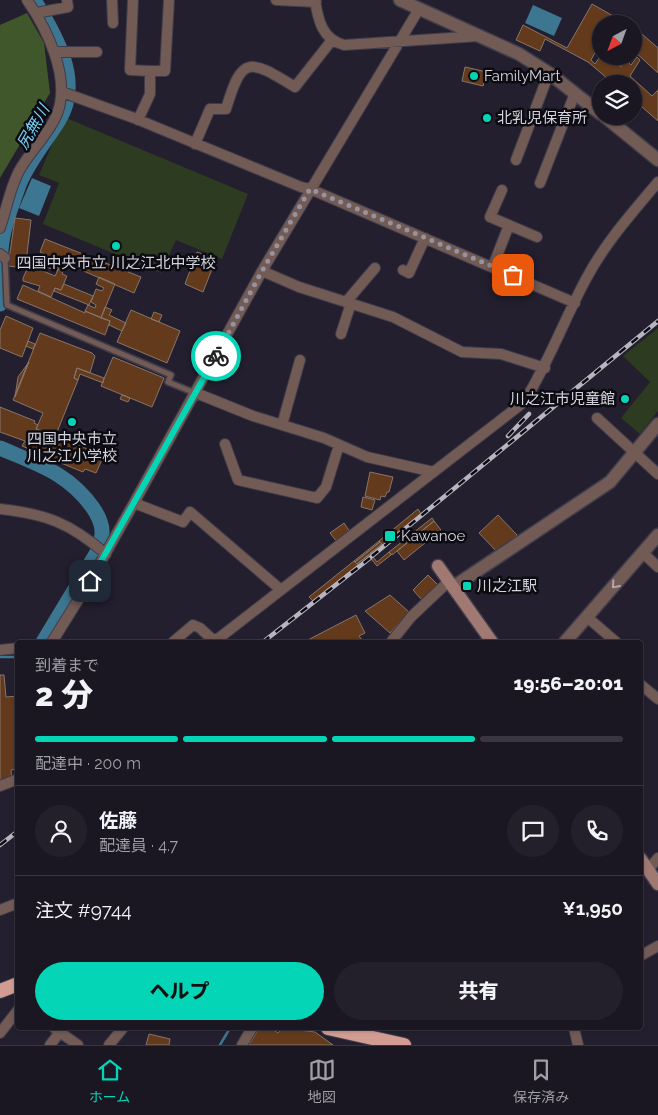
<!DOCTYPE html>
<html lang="ja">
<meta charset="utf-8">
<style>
:root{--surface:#1a1723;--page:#23202b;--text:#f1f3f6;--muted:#9f9fa6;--line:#383641;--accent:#04d5b6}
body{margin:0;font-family:Raleway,"Noto Sans JP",sans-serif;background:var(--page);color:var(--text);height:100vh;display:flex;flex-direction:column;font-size:19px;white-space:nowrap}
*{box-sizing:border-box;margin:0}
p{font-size:16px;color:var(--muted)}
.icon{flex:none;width:28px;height:28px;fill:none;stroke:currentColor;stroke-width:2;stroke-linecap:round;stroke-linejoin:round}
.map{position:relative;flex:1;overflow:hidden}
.details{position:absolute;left:15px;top:640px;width:628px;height:390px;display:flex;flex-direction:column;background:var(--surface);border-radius:5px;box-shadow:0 1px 4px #0004,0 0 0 1px var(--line)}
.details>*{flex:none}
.needle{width:32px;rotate:221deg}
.tools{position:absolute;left:592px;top:15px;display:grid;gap:10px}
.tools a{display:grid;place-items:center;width:50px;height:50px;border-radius:50%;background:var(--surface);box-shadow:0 1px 4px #0004,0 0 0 1px var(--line);font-size:25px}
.pin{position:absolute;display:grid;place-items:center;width:42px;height:42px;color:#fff;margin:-21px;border-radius:10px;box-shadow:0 2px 8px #0006}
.courier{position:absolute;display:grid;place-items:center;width:50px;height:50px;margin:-25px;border:4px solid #04d5b6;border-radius:50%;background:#fff;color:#222;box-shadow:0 1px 6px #0007}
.head em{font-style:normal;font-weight:800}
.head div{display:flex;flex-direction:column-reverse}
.head{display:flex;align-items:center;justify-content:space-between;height:85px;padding:0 20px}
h1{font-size:32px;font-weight:800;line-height:38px}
.bar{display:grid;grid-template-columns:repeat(4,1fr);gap:8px 5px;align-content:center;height:60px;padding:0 20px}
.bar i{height:6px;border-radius:4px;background:var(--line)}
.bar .selected{background:var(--accent)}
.bar p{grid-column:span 4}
.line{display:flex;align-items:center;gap:12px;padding:0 20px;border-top:1px solid var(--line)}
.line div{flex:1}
.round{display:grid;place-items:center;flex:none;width:52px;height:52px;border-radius:26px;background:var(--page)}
.primary-button{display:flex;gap:10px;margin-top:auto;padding:10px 20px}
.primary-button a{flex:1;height:58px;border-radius:30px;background:var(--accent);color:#111;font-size:20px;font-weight:800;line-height:58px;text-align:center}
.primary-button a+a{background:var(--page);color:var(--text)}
.tab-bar{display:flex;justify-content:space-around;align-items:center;height:70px;border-top:1px solid var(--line);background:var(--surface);font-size:14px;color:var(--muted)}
.tab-bar a{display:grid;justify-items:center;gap:2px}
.tab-bar .selected{color:var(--accent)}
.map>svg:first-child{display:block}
.green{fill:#2d3b21}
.forest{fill:#40572c}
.water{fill:#3d7690}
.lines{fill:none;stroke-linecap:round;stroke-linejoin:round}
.stream{stroke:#3d7690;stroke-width:2.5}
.river{stroke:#3d7690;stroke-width:15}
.building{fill:#633a1c;stroke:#877569}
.service-casing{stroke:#3f3c4b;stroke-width:8}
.minor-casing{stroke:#3f3c4b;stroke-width:12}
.tertiary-casing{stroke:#3f3c4b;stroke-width:15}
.secondary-casing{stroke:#3f3c4b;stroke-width:15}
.trunk-casing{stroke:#3f3c4b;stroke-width:16}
.service{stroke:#725a55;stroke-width:5}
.minor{stroke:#725a55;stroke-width:10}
.tertiary{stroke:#725a55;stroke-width:12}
.secondary{stroke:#9f7972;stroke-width:12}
.trunk{stroke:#d29c92;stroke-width:14}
.rail-casing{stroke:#b7b5c0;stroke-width:4.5}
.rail{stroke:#0c0b11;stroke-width:2.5;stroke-dasharray:8;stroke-linecap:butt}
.oneway{stroke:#b2a8ad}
.done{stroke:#96939f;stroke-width:5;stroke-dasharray:0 9}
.route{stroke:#04d5b6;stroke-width:6}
.poi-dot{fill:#04d5b6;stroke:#0c0b11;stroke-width:2}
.labels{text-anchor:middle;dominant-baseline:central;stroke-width:5;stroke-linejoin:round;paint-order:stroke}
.poi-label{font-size:15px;fill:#d4d2dc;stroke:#0c0b11;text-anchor:start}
.water-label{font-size:16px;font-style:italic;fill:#77cef7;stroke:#0c0b11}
</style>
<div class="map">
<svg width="658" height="1045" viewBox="0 0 658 1045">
<rect width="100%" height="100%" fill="#231f2f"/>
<path class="green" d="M64,117L248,194L222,259L176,240L161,273L43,224L59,183L39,175Z
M658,328V411L640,434L621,418L650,382L623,356Z"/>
<path class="forest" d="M27,13L44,43L50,93L0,178V25Z"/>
<path class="water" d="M533,5L562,18L554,36L525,23Z
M32,178L51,186L39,216L19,208Z"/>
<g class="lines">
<path class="stream" d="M0,657H18
M220,1045L230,1028"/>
<path class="river" d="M0,304C3,287 0,268 1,251C2,230 12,205 19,185C28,162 46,141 59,120C83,81 55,34 34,0
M0,448C37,464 69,473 93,508C104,524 105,536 96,554L43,642"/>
</g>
<path class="building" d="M592,4L615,17L611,24H601V42L591,60L595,64L601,55L608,56L621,67L626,60L631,65L637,57L640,60L630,76L652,96L658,90V121L634,100V84H614L588,62L545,39L540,51L516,40L523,25L567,48Z
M622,16L630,24H615Z
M634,27L658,48V73L634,51Z
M465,67L487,72L483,86L462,81Z
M15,218L31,220L26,263L18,262L17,267L8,266Z
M45,239L141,277L134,293L40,252Z
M197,252L216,259L203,292L185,284Z
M27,255L59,268L57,271L26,259Z
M55,258L66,263L62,274L67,276L61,290L55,288L51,297L38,291L40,286L23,281V278L29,265L55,276L59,268L52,265Z
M99,277L115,284L101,318L85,311L88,305L95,308L96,305L91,302L96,289L102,291L104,288L96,284Z
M64,284L93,296L89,305L54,291L55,288L61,290Z
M23,285L85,313V311L110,321L105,335L17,299Z
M105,307L112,310L109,315L126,323L122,331L109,325L110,321L101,318Z
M131,310L180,331L167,363L117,342Z
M154,312L162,315L159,322L151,319Z
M6,316L33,328L22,357L0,348V330Z
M40,333L92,353L95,356L90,373L77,368L74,378L78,380L55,437L36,429L43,413L13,400Z
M28,341L35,344L33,349L26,346Z
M113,357L164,378L152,407L101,386Z
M29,362L15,397L18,377Z
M77,368L104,378L103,383L80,374L78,380L74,378Z
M122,395L130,398L128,402L120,399Z
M0,407L35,421L34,423L38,425L36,429L104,455L96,473L85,469L83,472L61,463L63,459L58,457L57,461L22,446L25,441L0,432Z
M370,472L393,477L389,492H387L385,497L381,496L380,500L365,496Z
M363,497L375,500L372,510L361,507Z
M418,509L421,514L383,545L379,541Z
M498,515L517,535L498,553L479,533Z
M432,518L434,521L392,555L389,552Z
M434,521L441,530L404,560L397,551Z
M344,523L350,532L337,542L330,533Z
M379,541L380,542L355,562L354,561Z
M380,542L382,544L370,553L377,562L389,552L391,555L377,566L368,555L357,564L355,562Z
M382,544L383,545L357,564Z
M354,561L358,565L313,601L309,597Z
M428,575L438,585L422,600L413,590Z
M390,595L409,612L390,633L365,611Z
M356,615L365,633L359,636L362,640L358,642H304Z
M0,675H4L6,697L18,696V769L11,770L12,782L0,783Z
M259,1028H270L278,1033L282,1028L315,1032L333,1045H249Z
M149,1034L170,1039L169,1045H146Z"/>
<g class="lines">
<g class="service-casing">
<path id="service" d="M5,258L7,305L171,375L168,382L195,393"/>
</g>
<g class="minor-casing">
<path id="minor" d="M112,0L113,23
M133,0L130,70L150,71V94L138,120
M276,0L316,2
M315,0C318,20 322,39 344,45L480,36
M36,13L68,7L67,0
M54,52H97
M150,71H165L169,0
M62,92L134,118L301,187L310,189L575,303
M195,144L210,109H226C242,56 248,58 295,87L332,40
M516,160L549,73
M540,183L575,93
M502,190L490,217L537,237
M0,228C6,210 10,188 19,171C30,151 49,134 57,114C71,78 47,29 27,0
M0,254L5,258
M493,266L509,225
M403,270L409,273L425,238
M262,271L299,287L393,317L462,352L501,354L545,368
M346,302L375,268
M341,334L351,303
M196,393L253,416L324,438L367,457L434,472
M597,418L658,474
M282,425L300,360
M225,444L238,480L317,498L326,487L339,445
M134,503L183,522L190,512L280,589
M0,509C46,514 70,523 106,554
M643,553L658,567
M587,617L616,642
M52,642L90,581L134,503L262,271L419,9
M173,642L193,625L200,628L213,640L219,638L524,402C549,362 564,320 586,279C605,243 632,213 658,182
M391,642L411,617L449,581
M0,650L18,648
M640,684L658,699
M0,786L18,779
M648,870L658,858
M0,910L18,903
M640,956L658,946
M54,1028L78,1045
M574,1028L578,1045
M0,1033L18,1010
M50,1045L60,1032
M109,1045L123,1028
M242,1045L252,1028"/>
</g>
<g class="tertiary-casing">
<path id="tertiary" d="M400,0L519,54L549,73L601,114
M604,116L658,160
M453,587L610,482L658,424
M565,642L658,535"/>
</g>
<g class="secondary-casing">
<path id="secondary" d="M438,566L492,642
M640,858L658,884"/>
</g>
<g class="trunk-casing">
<path id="trunk" d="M0,991L18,984
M328,1028L404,1045"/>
</g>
<use href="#service" class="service"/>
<use href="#minor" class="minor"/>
<use href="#tertiary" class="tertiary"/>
<use href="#secondary" class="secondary"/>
<use href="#trunk" class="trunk"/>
<g class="rail-casing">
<path id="rail" d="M508,436L529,414
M372,556L658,321
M263,642L370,558
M0,845L18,831"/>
</g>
<use href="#rail" class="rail"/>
</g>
<defs><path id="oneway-chevron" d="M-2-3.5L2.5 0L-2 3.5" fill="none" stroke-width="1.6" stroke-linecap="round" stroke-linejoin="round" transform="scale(1.25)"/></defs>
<use class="oneway" href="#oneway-chevron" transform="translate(615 585) rotate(131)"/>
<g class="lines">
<path class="done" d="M216,356L262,271L310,189L513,275"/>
<path class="route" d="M90,581L216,356"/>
</g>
<g class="poi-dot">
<circle cx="474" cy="76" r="5"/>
<circle cx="487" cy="118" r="5"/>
<circle cx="116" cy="246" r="5"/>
<circle cx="625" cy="399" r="5"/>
<circle cx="72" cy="422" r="5"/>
<rect x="384" y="530" width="12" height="12" rx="2.5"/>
<rect x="462" y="581" width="10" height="10" rx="2.5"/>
</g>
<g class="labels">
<g class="poi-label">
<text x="484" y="76">FamilyMart</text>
<text x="497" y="118">北乳児保育所</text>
<text x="116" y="263" text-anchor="middle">四国中央市立 川之江北中学校</text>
<text x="615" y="399" text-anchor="end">川之江市児童館</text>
<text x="72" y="439" text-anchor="middle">四国中央市立<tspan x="72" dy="17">川之江小学校</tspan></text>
<text x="401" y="536">Kawanoe</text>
<text x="477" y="586">川之江駅</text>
</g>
<g class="water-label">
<text transform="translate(33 127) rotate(-60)">尻無川</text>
</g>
</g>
</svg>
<div class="tools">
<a><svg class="needle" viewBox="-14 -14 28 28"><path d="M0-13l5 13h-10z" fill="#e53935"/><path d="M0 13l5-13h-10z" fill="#9f9fa6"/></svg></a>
<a><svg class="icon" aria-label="layers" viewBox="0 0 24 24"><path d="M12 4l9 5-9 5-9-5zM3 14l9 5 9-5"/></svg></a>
</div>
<div class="pin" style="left:513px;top:275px;background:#ea580c"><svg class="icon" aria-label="bag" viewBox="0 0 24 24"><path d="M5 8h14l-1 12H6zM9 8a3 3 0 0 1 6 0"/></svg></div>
<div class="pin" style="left:90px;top:581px;background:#1f2937"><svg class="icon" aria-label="home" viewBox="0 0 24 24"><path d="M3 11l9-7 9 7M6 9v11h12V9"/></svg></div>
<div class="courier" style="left:216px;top:356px"><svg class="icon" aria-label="bike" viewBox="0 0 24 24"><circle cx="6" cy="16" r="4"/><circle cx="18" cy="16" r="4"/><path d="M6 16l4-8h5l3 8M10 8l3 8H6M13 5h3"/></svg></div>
<section class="details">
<div class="head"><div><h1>2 分</h1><p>到着まで</p></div><em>19:56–20:01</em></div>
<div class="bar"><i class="selected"></i><i class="selected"></i><i class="selected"></i><i></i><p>配達中 · 200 m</p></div>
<div class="line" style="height:90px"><a class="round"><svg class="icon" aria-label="person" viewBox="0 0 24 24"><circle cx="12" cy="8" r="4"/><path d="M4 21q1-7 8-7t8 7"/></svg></a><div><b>佐藤</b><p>配達員 · 4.7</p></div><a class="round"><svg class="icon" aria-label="chat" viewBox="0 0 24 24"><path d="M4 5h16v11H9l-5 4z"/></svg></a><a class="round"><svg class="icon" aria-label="phone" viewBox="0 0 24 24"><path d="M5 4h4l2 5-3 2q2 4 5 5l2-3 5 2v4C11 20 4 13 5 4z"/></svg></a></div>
<div class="line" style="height:65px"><div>注文 #9744</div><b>¥1,950</b></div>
<div class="primary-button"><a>ヘルプ</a><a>共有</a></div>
</section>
</div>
<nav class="tab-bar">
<a class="selected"><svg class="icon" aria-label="home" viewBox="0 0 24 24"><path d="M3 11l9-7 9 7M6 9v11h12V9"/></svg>ホーム</a>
<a><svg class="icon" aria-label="map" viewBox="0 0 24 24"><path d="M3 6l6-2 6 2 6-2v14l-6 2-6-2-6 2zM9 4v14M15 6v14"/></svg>地図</a>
<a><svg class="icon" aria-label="saved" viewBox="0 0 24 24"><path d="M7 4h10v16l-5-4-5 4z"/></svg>保存済み</a>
</nav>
